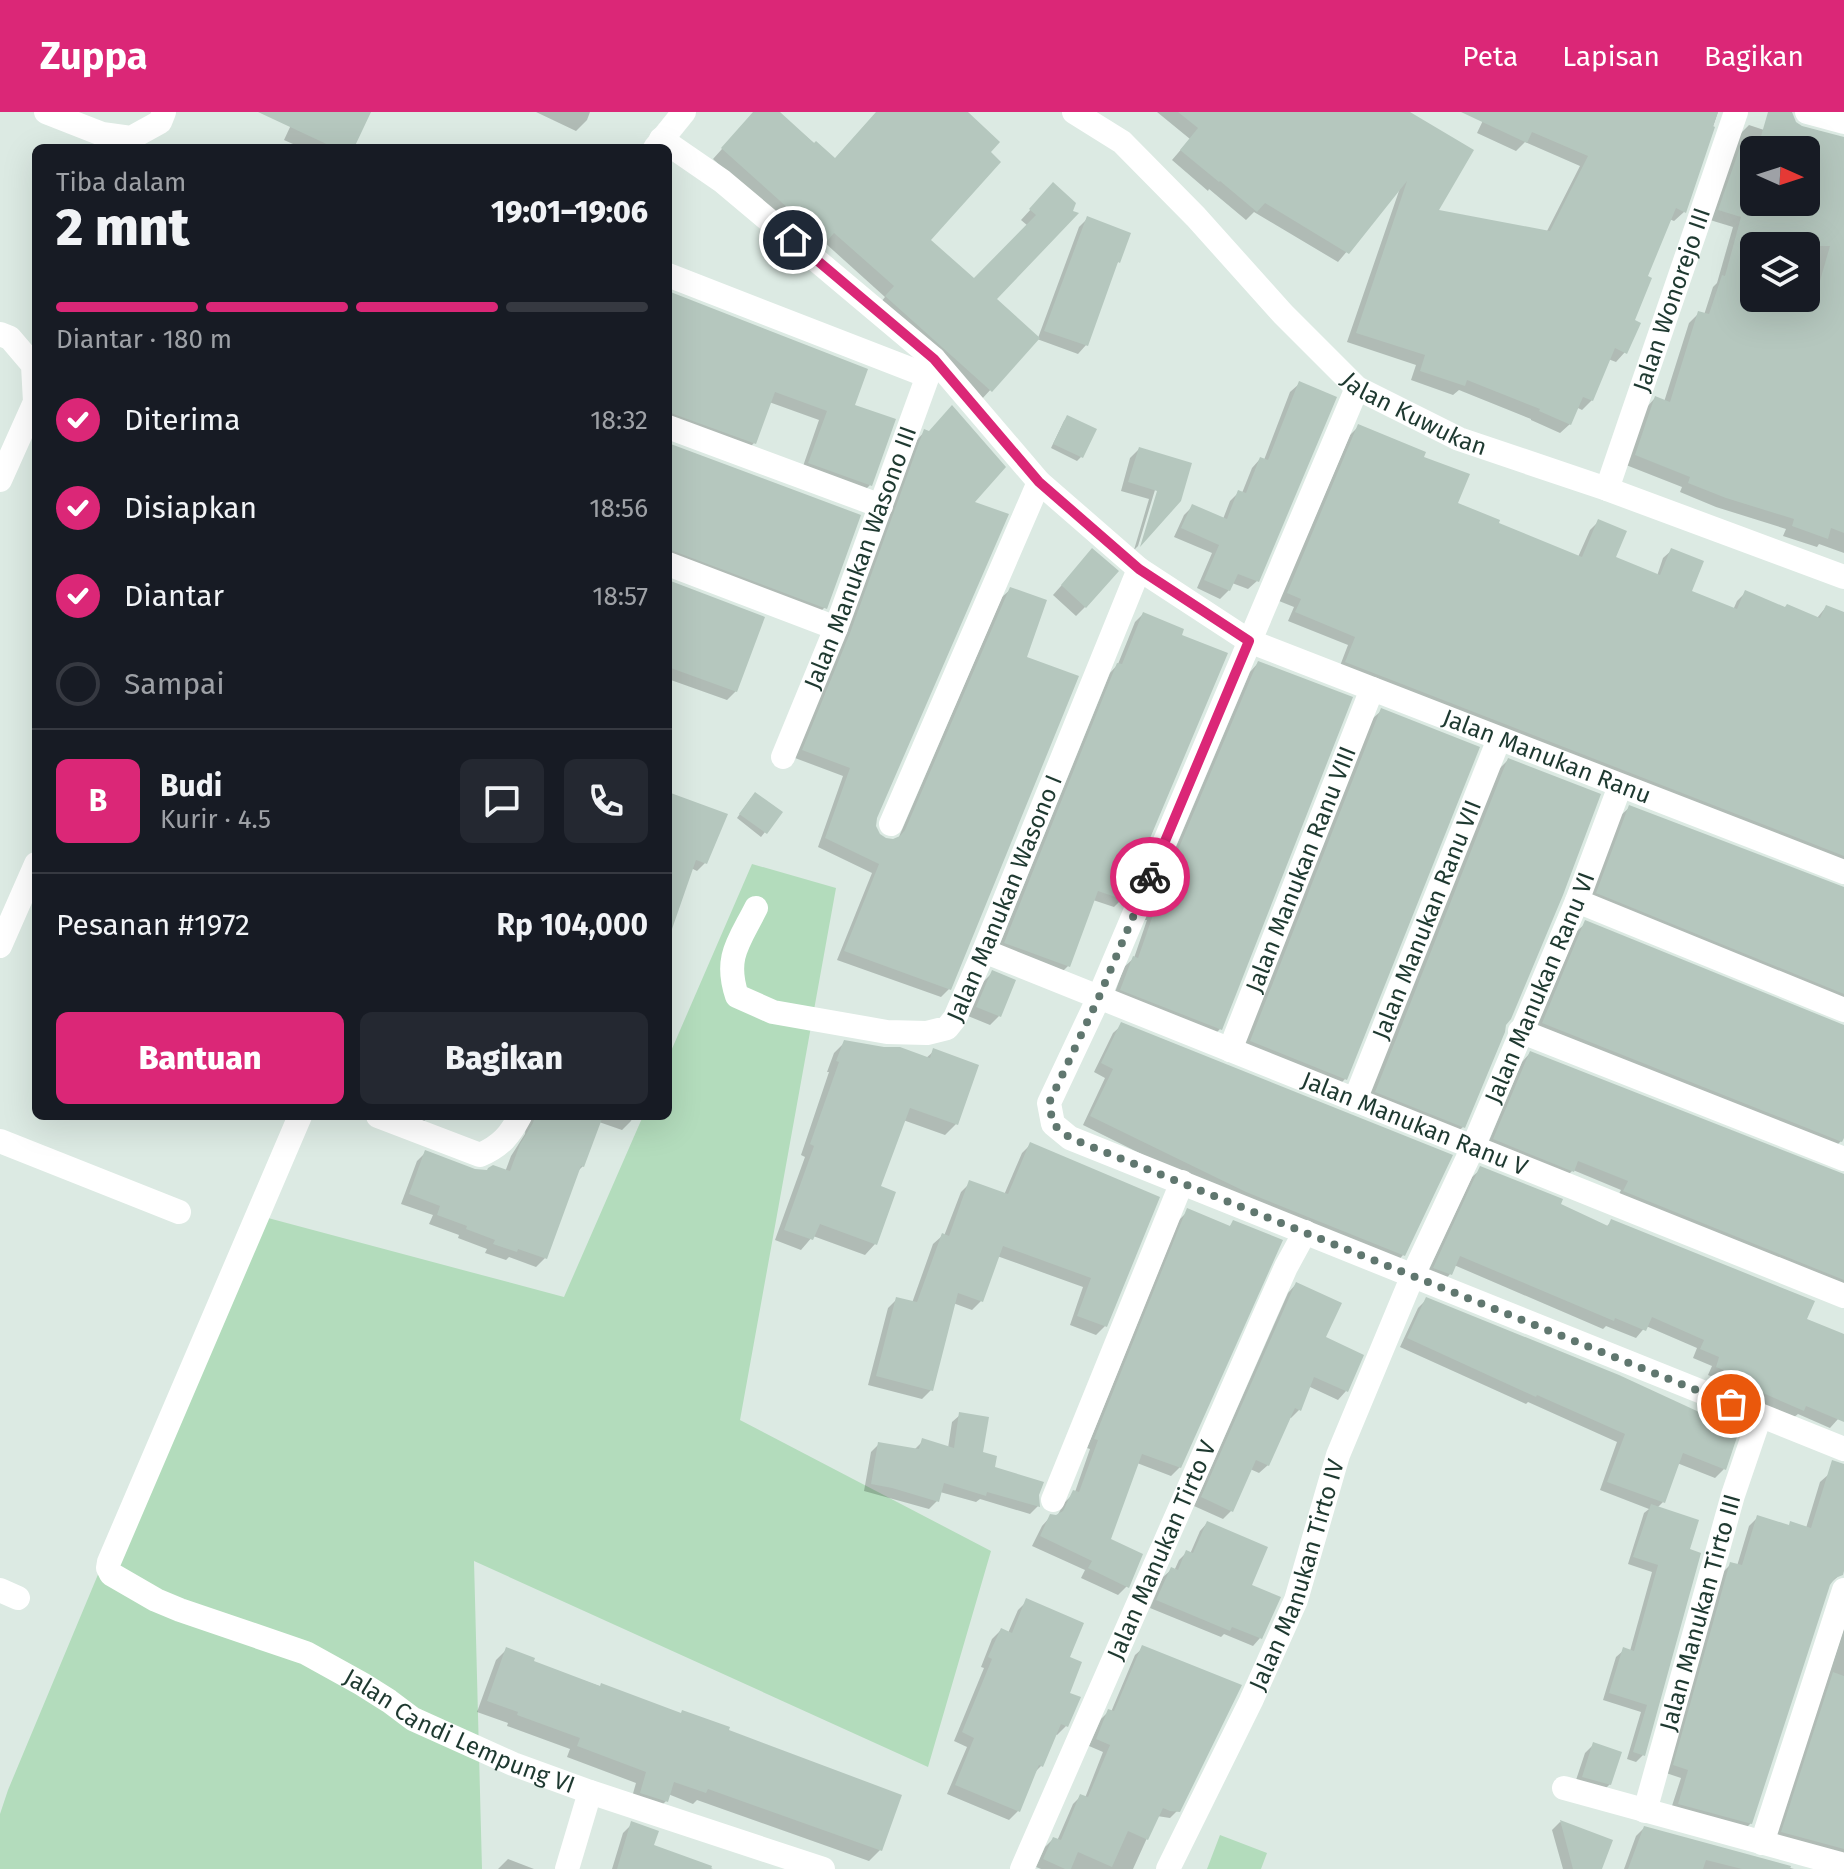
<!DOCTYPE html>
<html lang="id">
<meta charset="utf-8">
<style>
:root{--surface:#171b24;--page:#242831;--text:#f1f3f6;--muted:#9ea1a6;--line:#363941;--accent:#db2777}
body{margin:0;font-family:"Fira Sans",sans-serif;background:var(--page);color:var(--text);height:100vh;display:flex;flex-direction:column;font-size:30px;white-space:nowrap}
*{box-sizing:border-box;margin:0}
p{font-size:26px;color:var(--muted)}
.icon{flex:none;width:44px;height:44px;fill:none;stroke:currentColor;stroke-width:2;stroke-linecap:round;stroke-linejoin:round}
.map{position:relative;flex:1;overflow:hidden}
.panel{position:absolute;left:32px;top:32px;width:640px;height:976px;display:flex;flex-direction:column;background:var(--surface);border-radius:12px;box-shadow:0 8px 32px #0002}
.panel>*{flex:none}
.needle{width:52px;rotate:93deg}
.controls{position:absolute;left:1740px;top:24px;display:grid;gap:16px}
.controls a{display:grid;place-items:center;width:80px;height:80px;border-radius:12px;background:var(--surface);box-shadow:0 8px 32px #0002;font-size:40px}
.pin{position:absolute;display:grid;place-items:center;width:68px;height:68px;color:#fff;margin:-34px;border:4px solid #fff;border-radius:50%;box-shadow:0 2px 8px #0007}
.courier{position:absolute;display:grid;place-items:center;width:80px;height:80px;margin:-40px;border:6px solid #db2777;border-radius:50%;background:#fff;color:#222;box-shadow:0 2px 10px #0007}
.head em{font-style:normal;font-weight:800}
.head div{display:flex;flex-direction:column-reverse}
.head{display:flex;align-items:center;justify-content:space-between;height:136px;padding:0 24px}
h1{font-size:52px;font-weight:800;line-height:60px}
.bar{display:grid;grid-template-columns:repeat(4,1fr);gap:12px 8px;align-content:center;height:96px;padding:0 24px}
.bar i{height:10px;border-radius:6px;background:var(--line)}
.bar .on{background:var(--accent)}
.bar p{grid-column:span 4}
.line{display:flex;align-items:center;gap:20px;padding:0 24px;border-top:2px solid var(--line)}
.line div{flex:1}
.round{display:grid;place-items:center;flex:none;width:84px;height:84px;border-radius:12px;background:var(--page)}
ol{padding:0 24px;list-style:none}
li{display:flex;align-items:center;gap:24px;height:88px}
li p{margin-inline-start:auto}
li .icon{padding:8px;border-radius:50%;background:var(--accent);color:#fff;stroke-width:4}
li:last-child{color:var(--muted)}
li i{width:44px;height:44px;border:4px solid var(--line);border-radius:50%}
.button{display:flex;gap:16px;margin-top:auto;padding:16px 24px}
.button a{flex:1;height:92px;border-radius:12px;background:var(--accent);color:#fff;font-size:32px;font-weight:800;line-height:92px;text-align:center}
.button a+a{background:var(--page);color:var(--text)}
header{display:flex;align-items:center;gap:48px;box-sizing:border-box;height:112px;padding:0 40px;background:var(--accent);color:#fff}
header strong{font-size:38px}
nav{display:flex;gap:44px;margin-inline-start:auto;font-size:28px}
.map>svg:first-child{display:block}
.green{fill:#b3dcbc}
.shadow{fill:#0003;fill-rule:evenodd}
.building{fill:#b5c7be;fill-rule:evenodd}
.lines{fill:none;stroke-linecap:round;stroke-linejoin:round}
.minor{stroke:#fff;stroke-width:24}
.done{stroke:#60776f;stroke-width:8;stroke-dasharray:0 14.4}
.route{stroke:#db2777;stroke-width:10}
.labels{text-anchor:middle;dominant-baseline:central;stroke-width:8;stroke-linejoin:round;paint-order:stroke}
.street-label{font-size:24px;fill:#1e3930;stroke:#edf6f1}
</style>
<header>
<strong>Zuppa</strong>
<nav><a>Peta</a><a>Lapisan</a><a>Bagikan</a></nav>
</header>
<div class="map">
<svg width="1844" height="1757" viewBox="0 0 1844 1757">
<rect width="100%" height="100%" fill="#dceae3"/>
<path class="green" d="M752,752L836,776L740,1308L991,1439L928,1655L474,1449L482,1757H0V1702L8,1678L249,1101L564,1185L643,1004H668V946Z
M1220,1723L1267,1741L1261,1757H1207Z"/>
<path class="shadow" d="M297,0H369L352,36H302L284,28Z
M536,0H590L587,8L576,19Z
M755,0H777L834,48L877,0H954L928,128L974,169L1028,114L1021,108L1053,73L994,187L1038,226L1079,115L1087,107L1118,150L1115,154L1086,233L1078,242L1037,227L981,288L877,195L885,185L824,130L812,142L791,117L713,47Z
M1157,0H1406L1436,100L1546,121L1580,54L1525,30L1516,39L1477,21L1487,0H1718L1684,100L1674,109L1669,107L1645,165L1632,209L1625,240L1616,250L1608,247L1592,288L1582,298L1576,295L1570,312L1560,321L1531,308V307L1459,278L1453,283L1411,268L1416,253L1347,230L1400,76L1338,150L1254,100L1246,108L1209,77L1208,79L1172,48L1190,27Z
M1772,0H1791L1796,13L1844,26V441L1819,432L1817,435L1783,424L1786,417L1716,395L1680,380L1682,375L1626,353L1646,296L1655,286L1664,290L1689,211L1699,201L1704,203L1713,175L1717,171L1733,115L1710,108L1739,23L1749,13L1767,19ZM1754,38H1806V90H1754ZM1754,134H1806V186H1754Z
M668,181L852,294L894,308L870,373L861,382L801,360L819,308L769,290L754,331L745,340L668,311Z
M1299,272L1257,469L1248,477L1232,471L1229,478L1220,487L1197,476L1212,441L1174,425L1184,403L1192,395L1223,407L1230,389L1239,380L1242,381L1252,356L1260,347L1264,348L1290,280Z
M1068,305L1081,345L1077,349L1051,336L1064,309Z
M1358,315L1422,346L1455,392L1496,412L1578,445L1590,418L1598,410L1614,446L1657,464L1663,446L1672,438L1690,480L1733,498L1737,489L1745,481L1785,497L1817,506L1826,495L1844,502V751L1338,559L1348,533L1288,509L1294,495L1279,489L1350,323Z
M925,319L971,391L875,706L874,715L878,723L885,728L898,727L1002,485L1011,477L1024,546L949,877L941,885L837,848L872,761L818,735L843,664L795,646L917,328Z
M668,333L825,495L816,504L668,448Z
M1139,337L1162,370L1158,368L1138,434L1134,438L1149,387L1121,379L1130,346Z
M1084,448L1085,495L1076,504L1053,483Z
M668,470L736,579L727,588L668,567Z
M1143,502L1122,787L1114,795L1093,788L1068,854L1060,862L997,839L1110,561L1118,552L1135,510Z
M1258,551L1220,917L1211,926L1113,886L1124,855L1134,846L1147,808H1145L1250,560Z
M1381,599L1477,636L1345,967L1336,976L1242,938L1372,607Z
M1508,648L1504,914L1463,1015L1454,1023L1367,988L1499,657Z
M668,684L725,703L705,751L697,759L691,756L668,779Z
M751,686L780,701L761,725L737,706Z
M1630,695L1844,806V895L1589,789L1621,703Z
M1586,811L1844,915V1021L1841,1029L1832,1038L1534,920L1577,819Z
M992,861L999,904L990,913L968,904L983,870Z
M1122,913L1403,1143L1395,1152L1236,1089L1083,1013L1105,966L1094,960L1113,921Z
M845,930L925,947L934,939L956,1012L945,1023L903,1008L878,1076L875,1132L865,1143L813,1124L801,1138L775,1128L805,1045L801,1043L829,960H827L834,941Z
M1530,941L1844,1063V1180L1616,1088L1621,1078L1573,1058L1564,1067L1486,1036L1522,950Z
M402,1004H429L422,1011Z
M535,1004L557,1012L559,1004H633L631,1009L622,1018L599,1010L583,1054L576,1061L545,1146L536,1155L509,1145L506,1148L485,1141L487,1137L458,1126L459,1123L429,1112L433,1103L401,1092L417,1049L426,1040L474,1059L505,1060L511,1044L525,1022L526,1013Z
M1031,1032L1157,1086L1105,1214L1096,1223L1070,1213L1083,1175L997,1144L981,1189L972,1198L953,1191L931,1278L922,1287L868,1273L888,1196L897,1187L912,1191L933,1132L942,1124H944L961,1080L970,1071L1004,1083L1022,1041Z
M1481,1057L1606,1115L1612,1109L1805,1209L1844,1225V1297L1838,1307L1830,1316L1798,1302L1793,1306L1735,1281L1737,1275L1708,1263L1712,1254L1693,1246L1697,1236L1646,1214L1636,1226L1606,1214L1603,1217L1454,1153L1450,1162L1442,1171L1426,1164L1472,1065Z
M1188,1099L1228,1116L1234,1110L1180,1355L1171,1364L1137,1351L1109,1428L1127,1474L1118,1483L1081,1466L1085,1458L1032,1434L1042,1414L1051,1404H1057L1065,1390L1075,1380L1090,1337L1087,1336L1179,1108Z
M1296,1172L1323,1226L1346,1279L1338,1288L1308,1274L1299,1298L1291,1306L1288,1305L1268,1353L1259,1361L1250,1357L1231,1399L1223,1407L1194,1394L1288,1181Z
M1426,1188L1736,1323L1724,1357L1715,1366L1677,1351L1663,1390L1657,1396L1687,1438L1643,1643L1636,1650L1627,1647L1641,1600L1603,1588L1616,1545L1624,1538L1630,1539L1652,1460L1628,1452L1644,1401L1649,1397L1600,1378L1617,1330L1528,1290L1526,1292L1400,1235L1418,1196Z
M960,1303L981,1342L992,1356L1037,1383L1038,1394L1030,1402L980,1387L976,1390L940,1380L937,1389L929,1397L864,1379L871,1340L879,1332L915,1337L923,1329L948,1336L952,1310Z
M1829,1362L1844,1367V1455L1841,1462L1828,1473L1751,1711L1742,1720L1670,1700L1681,1666L1666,1661L1722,1461L1731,1452L1737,1454L1749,1414L1758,1405L1787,1415L1806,1416L1820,1370Z
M1207,1411L1250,1474L1260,1526L1253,1534L1224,1522L1221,1525L1150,1496L1163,1465L1171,1458L1174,1459L1179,1448L1186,1441L1190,1442L1200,1419Z
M1027,1489L1067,1546L1066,1614L1057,1623L1055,1622L1042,1653L1034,1661L1018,1699L1009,1708L947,1682L967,1635L954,1629L984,1556L981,1555L992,1527L1001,1518L1008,1521L1018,1498Z
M1844,1516V1749L1774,1729Z
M1143,1536L1178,1698L1170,1706L1157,1704L1133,1757H1041L1036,1755L1045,1735L1053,1727L1057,1729L1073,1692L1081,1684L1085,1686L1103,1640L1089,1634L1101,1607L1109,1599L1111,1600L1135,1543Z
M507,1537L531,1550L727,1619L880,1738L869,1749L697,1688L693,1692L668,1682L666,1689L655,1700L630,1692L636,1671L567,1645L570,1637L507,1614L508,1611L477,1600L496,1548Z
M1594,1632L1610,1672L1601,1681L1574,1674L1585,1641Z
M1560,1710L1611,1730L1600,1757H1563L1552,1718Z
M632,1712L652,1734L713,1757H612L623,1721Z
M1644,1716L1794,1757H1624L1636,1724Z
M508,1747L534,1757H498Z"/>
<path class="building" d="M258,0H371L354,36H335Z
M753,0H780L814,31L816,29L835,46L876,0H968L1000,30L991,40L1001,50L931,128L974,166L1036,103L1029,97L1053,70L1076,91L1073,99L1079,101L997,187L1040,226L992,280L885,184L894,174L834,121L823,134L795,111L799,106L721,36Z
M1178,0H1410L1474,38L1439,98L1550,119L1588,44L1532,20L1527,31L1461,0H1718L1713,14L1715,15L1686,101L1676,96L1648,164L1652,166L1635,208L1641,211L1627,242L1615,236L1593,289L1583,285L1571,313L1539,299L1540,297L1467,268L1465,274L1420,259L1425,243L1356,221L1407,69L1349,142L1265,91L1257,100L1220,69L1219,70L1180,38L1198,16Z
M1768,0H1792L1796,10L1802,14L1844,25V421L1831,416L1828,427L1792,414L1794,407L1726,386L1688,371L1690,365L1635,343L1655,284L1670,290L1698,199L1709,202L1722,163L1725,164L1741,105L1718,98L1743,27L1754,32V90H1806V38H1757ZM1754,134H1830L1813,193L1791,186H1754Z
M1087,104L1131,121L1120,151L1118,150L1088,234L1044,219Z
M668,179L868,257L855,293L896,307L872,374L808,351L827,299L775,280L756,332L668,300Z
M1299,269L1337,285L1259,470L1238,462L1230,479L1204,468L1219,433L1181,416L1192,392L1227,407L1238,378L1246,381L1260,345L1268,348Z
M952,293L1006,355L975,390L1009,402L877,706L876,714L880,722L886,726L893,727L900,724L905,718L1010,475L1047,488L1027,545L1079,564L951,878L844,839L879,752L825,726L850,656L802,638L850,521L924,317L929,319Z
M1067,303L1097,317L1083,346L1053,332Z
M1358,312L1426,340L1424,345L1470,362L1458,391L1500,408L1499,411L1582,445L1598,407L1627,419L1616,445L1660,463L1671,436L1704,449L1692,479L1737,497L1745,478L1785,495L1787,492L1820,506L1826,493L1844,500V744L1345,550L1355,525L1295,500L1301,487L1287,481Z
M668,331L861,403L827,497L668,437Z
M1139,335L1192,351L1181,389L1140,435L1157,379L1128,370Z
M1092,436L1119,459L1086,496L1061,473Z
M668,468L765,505L737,580L668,555Z
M1143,500L1184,517L1182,523L1228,541L1124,788L1098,779L1070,855L1004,831L1117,551L1122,552Z
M1258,549L1353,585L1222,918L1120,878L1133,844L1138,846L1154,800L1152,799Z
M1381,596L1480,635L1347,968L1250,929Z
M1508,646L1601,682L1563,783L1511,907L1506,913L1505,920L1465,1016L1375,980Z
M668,680L728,702L707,752L696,748L672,817L668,816Z
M755,680L783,700L767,722L739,702Z
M1629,693L1844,775V882L1596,781Z
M1585,808L1844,913V1026L1842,1030L1542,911Z
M992,858L1016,868L1001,905L976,895Z
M1121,910L1453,1043L1405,1144L1246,1080L1090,1004L1113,957L1101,951Z
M844,928L884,935H900L930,946L933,936L979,953L958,1013L910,996L881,1074L896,1080L877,1133L820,1112L813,1128L784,1118L814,1034L810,1032L839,950L836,949Z
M1530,939L1844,1062V1168L1623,1079L1628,1069L1578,1049L1574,1060L1493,1027Z
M535,1004H603L584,1055L581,1054L547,1147L518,1137L517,1140L493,1132L495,1128L466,1117L467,1114L437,1103L440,1094L409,1082L425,1038L475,1057L487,1058L488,1056L493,1053L510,1059L520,1032L533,1011Z
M1030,1030L1160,1085L1107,1215L1077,1204L1091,1166L1003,1134L983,1190L958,1181L933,1279L876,1264L896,1185L917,1190L942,1121L949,1124L969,1068L1008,1082Z
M1480,1054L1563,1087L1561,1092L1608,1114L1611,1107L1815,1189L1807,1207L1844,1222V1310L1806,1294L1804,1299L1742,1272L1744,1266L1716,1255L1719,1245L1700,1237L1704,1228L1652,1205L1646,1219L1615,1206L1614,1209L1460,1144L1452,1163L1433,1156Z
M1187,1096L1230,1114L1233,1108L1283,1128L1181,1356L1142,1342L1111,1427L1143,1442L1129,1476L1088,1456L1092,1449L1040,1424L1050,1402L1056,1403L1063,1399L1073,1378L1079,1380L1098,1328L1094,1327Z
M1296,1170L1342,1191L1326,1225L1364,1243L1348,1280L1314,1265L1301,1299L1295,1296L1269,1354L1256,1348L1233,1400L1201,1385Z
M1426,1185L1619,1263L1725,1312L1738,1322L1726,1358L1683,1341L1665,1391L1607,1370L1625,1322L1537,1283L1536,1285L1407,1226Z
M959,1300L989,1305L983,1340L997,1344L995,1355L1044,1370L1039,1383L1040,1395L987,1380L986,1384L944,1371L939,1390L892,1376L871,1372L878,1330L919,1337L922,1326L954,1336Z
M1832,1348L1844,1352V1459L1843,1463L1835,1466L1830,1473L1752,1712L1678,1692L1688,1658L1673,1653L1730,1450L1742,1453L1757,1403L1789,1413L1790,1409L1811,1416Z
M1651,1392L1699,1408L1690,1437L1701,1441L1645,1644L1633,1640L1647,1593L1609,1581L1623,1535L1634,1539L1658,1453L1633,1445Z
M1207,1409L1268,1435L1252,1473L1281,1485L1262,1527L1232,1515L1230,1519L1156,1488L1171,1455L1178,1458L1186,1438L1193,1441Z
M1026,1486L1084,1511L1070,1545L1082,1550L1070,1581L1081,1585L1068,1615L1061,1612L1043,1655L1039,1653L1020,1700L955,1673L974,1626L962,1620L992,1547L988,1545L1001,1516L1012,1521Z
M1142,1533L1242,1573L1180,1700L1170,1699L1163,1696L1148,1728L1128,1719L1112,1755L1078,1740L1071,1757H1065L1043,1747L1053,1725L1061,1728L1080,1682L1088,1685L1110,1633L1096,1627L1108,1597L1114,1599Z
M506,1535L535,1546L534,1549L600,1574L601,1571L681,1601L682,1598L730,1615L729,1618L902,1683L882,1739L708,1677L706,1681L674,1670L668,1690L640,1681L646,1660L577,1634L580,1626L517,1603L518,1600L487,1589Z
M1833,1560L1844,1564V1737L1781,1720Z
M1593,1630L1622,1640L1611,1673L1582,1665Z
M1560,1708L1613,1728L1602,1757H1573Z
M631,1709L659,1719L654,1733L712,1754L711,1757H617Z
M1644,1714L1791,1754L1790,1757H1742L1706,1748L1703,1757H1628Z"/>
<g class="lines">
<g class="minor">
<path d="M46,0L102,22L131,26L160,10L164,0"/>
<path id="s1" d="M1074,0L1122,30L1196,105L1283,202L1357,276L1459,327L1607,377L1844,465"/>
<path d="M1807,0L1844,10"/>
<path id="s2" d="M661,27L722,69L934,247L1039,370L1139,457L1249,529L1844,760"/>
<path d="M655,36L684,0"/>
<path d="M668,163L928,264"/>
<path d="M0,222L10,226L33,253L35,290L0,368"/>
<path d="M1357,276L1099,885L1049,991L1053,1012L1070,1026L1844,1337"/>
<path d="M668,315L881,394"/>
<path id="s3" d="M1607,377L1736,0"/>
<path d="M668,452L836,516"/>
<path id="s4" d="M783,645L836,516L934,247"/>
<path d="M891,712L1039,370"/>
<path d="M1577,789L1844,898"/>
<path id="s5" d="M756,796C739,830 724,845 737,884L773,900L887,920L927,921L947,916L955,906L984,839L1139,457"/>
<path d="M0,834L36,752"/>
<path id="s6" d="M984,839L1844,1184"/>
<path d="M1520,919L1844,1047"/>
<path id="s7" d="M1230,938L1372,577"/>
<path id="s8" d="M1355,988L1499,627"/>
<path id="s9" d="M300,1004L109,1450L108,1456L111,1462L156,1488L180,1498L306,1541L362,1572L389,1589L413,1607L513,1652L590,1680L823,1757"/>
<path d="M378,1004L480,1043C501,1034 510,1023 520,1004"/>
<path d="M0,1029L179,1100"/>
<path d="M1053,1388L1182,1070"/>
<path d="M0,1478L18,1486"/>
<path d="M1564,1676L1844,1753"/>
<path id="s10" d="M1645,1699L1733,1383L1760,1304"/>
<path d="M1762,1731L1844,1478"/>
<path d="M567,1757L590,1680"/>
<path id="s11" d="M1022,1757L1262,1209L1286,1155L1305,1120"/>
<path id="s12" d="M1168,1757L1251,1589L1296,1488L1338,1343L1413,1163L1473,1035L1577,789L1620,674"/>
</g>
</g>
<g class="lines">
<path class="done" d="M1150,765L1099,885L1049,991L1053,1012L1070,1026L1731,1292"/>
<path class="route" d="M793,128L934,247L1039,370L1139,457L1249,529L1150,765"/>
</g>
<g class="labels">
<g class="street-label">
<text stroke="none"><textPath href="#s3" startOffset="200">Jalan Wonorejo III</textPath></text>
<text stroke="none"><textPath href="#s1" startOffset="460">Jalan Kuwukan</textPath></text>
<text stroke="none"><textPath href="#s4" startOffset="214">Jalan Manukan Wasono III</textPath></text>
<text stroke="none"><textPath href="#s2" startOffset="1096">Jalan Manukan Ranu</textPath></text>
<text stroke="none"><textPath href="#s7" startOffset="194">Jalan Manukan Ranu VIII</textPath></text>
<text stroke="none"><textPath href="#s5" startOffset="452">Jalan Manukan Wasono I</textPath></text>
<text stroke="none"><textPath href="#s8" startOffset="194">Jalan Manukan Ranu VII</textPath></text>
<text stroke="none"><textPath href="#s12" startOffset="958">Jalan Manukan Ranu VI</textPath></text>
<text stroke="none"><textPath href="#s6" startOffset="464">Jalan Manukan Ranu V</textPath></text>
<text stroke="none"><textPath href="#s11" startOffset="348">Jalan Manukan Tirto V</textPath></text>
<text stroke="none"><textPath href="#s12" startOffset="322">Jalan Manukan Tirto IV</textPath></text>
<text stroke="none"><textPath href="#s10" startOffset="206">Jalan Manukan Tirto III</textPath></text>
<text stroke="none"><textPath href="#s9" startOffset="882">Jalan Candi Lempung VI</textPath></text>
</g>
</g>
</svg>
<div class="controls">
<a><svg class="needle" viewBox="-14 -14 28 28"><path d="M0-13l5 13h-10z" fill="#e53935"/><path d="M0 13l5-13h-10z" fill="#9ea1a6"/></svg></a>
<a><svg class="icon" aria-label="layers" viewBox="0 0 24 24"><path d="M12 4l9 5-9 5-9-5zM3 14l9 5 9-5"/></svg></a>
</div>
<div class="pin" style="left:1731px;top:1292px;background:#ea580c"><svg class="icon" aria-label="bag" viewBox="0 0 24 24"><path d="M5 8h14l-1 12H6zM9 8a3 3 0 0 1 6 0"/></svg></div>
<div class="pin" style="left:793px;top:128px;background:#1f2937"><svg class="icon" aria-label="home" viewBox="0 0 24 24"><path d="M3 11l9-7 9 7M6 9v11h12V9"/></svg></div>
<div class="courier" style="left:1150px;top:765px"><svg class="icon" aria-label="bike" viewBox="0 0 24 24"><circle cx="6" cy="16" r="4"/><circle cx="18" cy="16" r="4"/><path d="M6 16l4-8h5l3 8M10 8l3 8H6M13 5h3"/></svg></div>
<section class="panel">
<div class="head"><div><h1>2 mnt</h1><p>Tiba dalam</p></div><em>19:01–19:06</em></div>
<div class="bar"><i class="on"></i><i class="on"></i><i class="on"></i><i></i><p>Diantar · 180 m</p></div>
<ol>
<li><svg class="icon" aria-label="check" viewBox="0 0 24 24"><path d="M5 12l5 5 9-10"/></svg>Diterima<p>18:32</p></li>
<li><svg class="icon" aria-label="check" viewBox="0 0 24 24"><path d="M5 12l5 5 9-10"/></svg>Disiapkan<p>18:56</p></li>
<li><svg class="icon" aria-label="check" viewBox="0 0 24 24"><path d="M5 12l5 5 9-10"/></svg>Diantar<p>18:57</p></li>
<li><i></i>Sampai</li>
</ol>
<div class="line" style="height:144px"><b class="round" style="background:var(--accent);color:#fff">B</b><div><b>Budi</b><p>Kurir · 4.5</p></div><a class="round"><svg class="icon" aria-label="chat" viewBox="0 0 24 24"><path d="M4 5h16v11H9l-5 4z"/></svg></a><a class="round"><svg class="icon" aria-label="phone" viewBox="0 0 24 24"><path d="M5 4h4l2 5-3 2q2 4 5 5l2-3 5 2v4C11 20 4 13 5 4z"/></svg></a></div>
<div class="line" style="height:104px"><div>Pesanan #1972</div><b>Rp 104,000</b></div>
<div class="button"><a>Bantuan</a><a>Bagikan</a></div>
</section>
</div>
